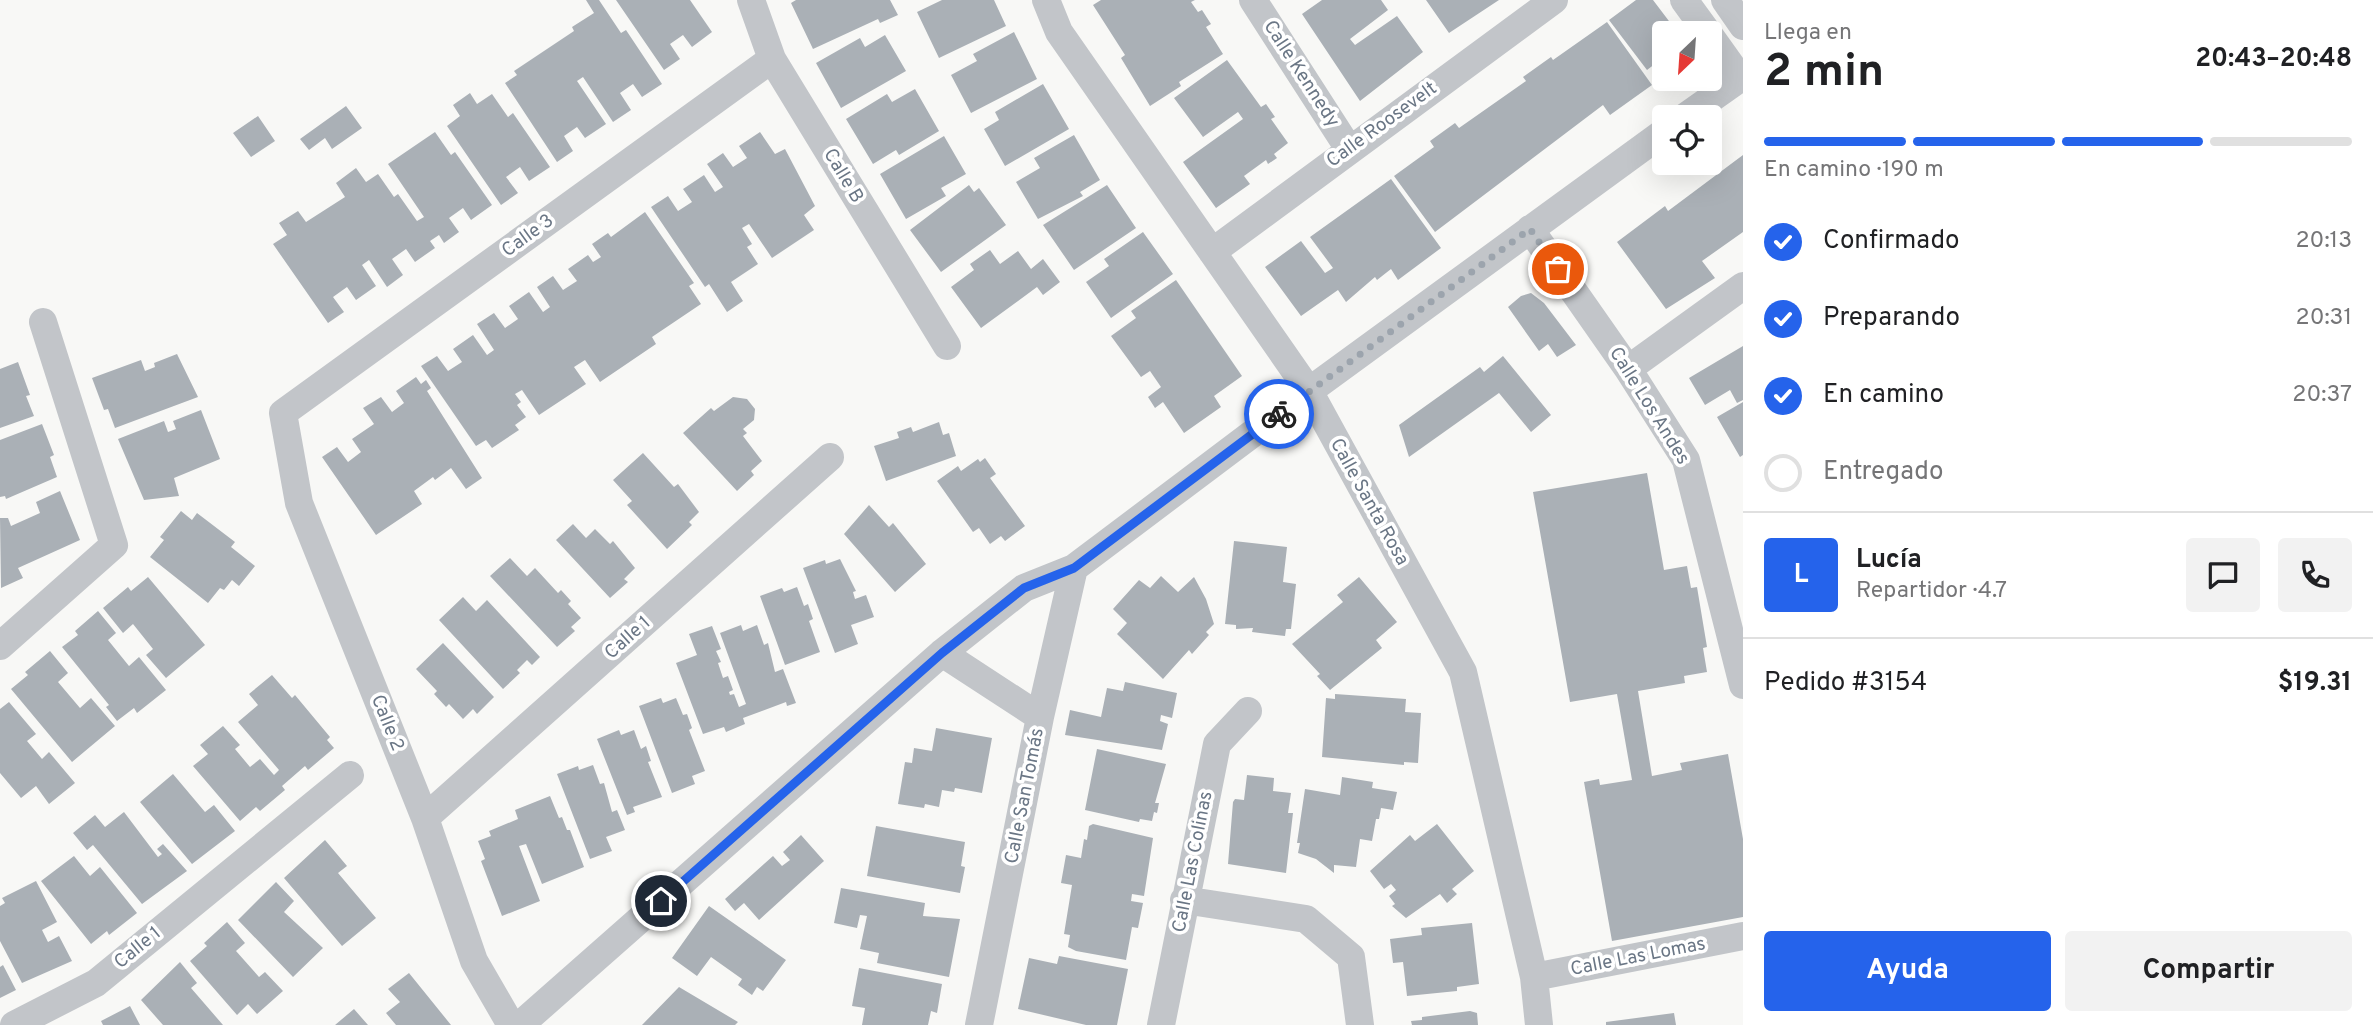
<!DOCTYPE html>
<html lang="es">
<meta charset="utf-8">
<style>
:root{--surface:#fff;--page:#f2f2f2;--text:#202124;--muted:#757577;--line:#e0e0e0;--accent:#2563eb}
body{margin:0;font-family:Overpass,sans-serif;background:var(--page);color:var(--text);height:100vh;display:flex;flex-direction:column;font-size:26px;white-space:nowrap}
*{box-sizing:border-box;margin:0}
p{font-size:23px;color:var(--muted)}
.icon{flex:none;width:38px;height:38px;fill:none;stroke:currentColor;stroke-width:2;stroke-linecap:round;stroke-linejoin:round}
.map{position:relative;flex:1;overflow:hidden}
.sheet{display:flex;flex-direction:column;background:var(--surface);width:630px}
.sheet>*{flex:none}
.needle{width:46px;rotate:205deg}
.controls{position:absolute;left:1652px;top:21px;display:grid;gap:14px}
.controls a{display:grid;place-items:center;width:70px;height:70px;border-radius:7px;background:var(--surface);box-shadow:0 7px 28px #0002;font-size:35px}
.pin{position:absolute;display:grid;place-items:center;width:60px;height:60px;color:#fff;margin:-30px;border:4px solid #fff;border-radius:50%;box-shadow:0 2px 7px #0007}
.courier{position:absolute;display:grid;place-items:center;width:70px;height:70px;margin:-35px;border:5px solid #2563eb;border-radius:50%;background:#fff;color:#222;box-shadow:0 2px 9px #0007}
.summary em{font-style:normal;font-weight:700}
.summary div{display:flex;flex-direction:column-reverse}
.summary{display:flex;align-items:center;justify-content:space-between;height:119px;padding:0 21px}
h1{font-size:46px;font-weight:700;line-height:52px}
.bar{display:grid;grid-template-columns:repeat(4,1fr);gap:10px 7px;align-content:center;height:84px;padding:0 21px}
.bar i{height:9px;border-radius:5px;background:var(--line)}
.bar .selected{background:var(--accent)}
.bar p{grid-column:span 4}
.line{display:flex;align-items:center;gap:18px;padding:0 21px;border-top:2px solid var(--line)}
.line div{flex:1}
.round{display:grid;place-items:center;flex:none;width:74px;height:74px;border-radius:7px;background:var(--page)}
ol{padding:0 21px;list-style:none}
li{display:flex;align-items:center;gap:21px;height:77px}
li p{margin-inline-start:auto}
li .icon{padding:7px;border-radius:50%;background:var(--accent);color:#fff;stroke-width:4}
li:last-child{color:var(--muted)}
li i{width:38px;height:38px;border:4px solid var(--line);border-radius:50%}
.primary-button{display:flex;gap:14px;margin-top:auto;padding:14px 21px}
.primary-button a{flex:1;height:80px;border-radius:7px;background:var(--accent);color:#fff;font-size:28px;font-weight:700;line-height:80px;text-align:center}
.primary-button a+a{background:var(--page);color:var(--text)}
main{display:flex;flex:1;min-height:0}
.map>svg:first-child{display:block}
.building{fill:#aab0b6}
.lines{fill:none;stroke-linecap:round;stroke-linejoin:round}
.minor{stroke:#c2c5c9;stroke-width:28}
.done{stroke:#9ca4ad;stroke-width:7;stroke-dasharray:0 12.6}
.route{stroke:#2563eb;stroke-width:9}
.labels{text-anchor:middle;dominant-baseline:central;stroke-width:7;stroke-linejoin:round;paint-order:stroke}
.street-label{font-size:19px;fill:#6a7685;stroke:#fff}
</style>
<main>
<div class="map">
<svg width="1743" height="1025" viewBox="0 0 1743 1025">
<rect width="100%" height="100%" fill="#f8f8f6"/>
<path class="building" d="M586,0H599L621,33L626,30L662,84L642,97L633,84L620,93L631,110L613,122L583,77L577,81L606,124L585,138L577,127L564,136L573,151L557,162L505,83L517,75L514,71L574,31L572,27L594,13Z
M616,0H690L712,32L692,47L683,35L670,44L680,59L664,70Z
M796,0H890L898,15L880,23L878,19L813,49L791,3Z
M942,0H994L1006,26L939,58L917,12Z
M1101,0H1195L1191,2L1198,12L1202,10L1211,24L1206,27L1223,54L1179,82L1181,86L1150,106L1121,58L1125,55L1093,5Z
M1322,0H1381L1388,10L1350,39L1355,45L1397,16L1423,52L1360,101L1302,14Z
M1426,0H1499L1449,33Z
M1636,0H1653L1678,33H1664V57L1647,70L1609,20Z
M1607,22L1652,85L1610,115L1603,105L1435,232L1394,176L1434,147L1430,141L1455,123L1459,128L1526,81L1523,77L1551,57L1553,60Z
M1014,32L1037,79L971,113L951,75L977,61L973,54Z
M885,35L906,71L841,108L816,63L860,38L865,47Z
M1227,60L1261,107L1266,104L1275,117L1271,119L1288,143L1274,154L1277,158L1268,164L1266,160L1244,176L1250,184L1216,208L1183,162L1243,119L1238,112L1203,137L1174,98Z
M1043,84L1069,129L1005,166L984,129L999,120L995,112Z
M915,89L939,131L899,155L896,150L873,164L846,119L887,94L892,102Z
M470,93L477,104L492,94L508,117L513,113L550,167L529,181L520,167L506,177L518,193L501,205L447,126L460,116L453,105Z
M346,106L362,128L332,149L325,138L309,150L300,139Z
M258,116L275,141L251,157L233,133Z
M435,132L451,155L455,152L492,205L471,220L463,208L449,218L459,232L444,243L439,235L430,241L435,248L415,262L406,249L392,259L403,275L387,287L369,260L362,265L376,286L356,300L347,287L333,297L344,312L328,323L273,244L287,235L279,223L298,211L306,222L345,197L336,183L356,168L366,182L378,174L394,197L398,194L417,221L424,217L388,164Z
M760,132L775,154L785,149L815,206L804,215L814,230L772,258L749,224L742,228L752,244L747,247L758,264L731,282L743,301L727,312L709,284L705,287L651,207L668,196L678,211L692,202L683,189L704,175L715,192L723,187L707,164L723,153L733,167L747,158L739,146Z
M1074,135L1100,180L1080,192L1083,196L1038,219L1016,182L1040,168L1034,158Z
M944,136L966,174L941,188L946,196L906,219L880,174Z
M1743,155V232L1702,261L1715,278L1666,309L1617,242L1665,206L1668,211Z
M1391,179L1441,248L1398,280L1391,269L1377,280L1375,277L1346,302L1338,290L1301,316L1265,267L1301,241L1325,273L1333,268L1310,237Z
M969,185L974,192L979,188L1006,225L941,272L910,230Z
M1107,185L1136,228L1074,270L1043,225Z
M645,212L694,283L689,286L701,304L652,337L656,344L600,382L585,360L574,367L586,384L539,415L522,390L515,394L521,402L517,405L526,417L515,425L519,430L492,448L486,440L476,446L421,366L437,356L448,371L462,362L453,349L473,335L487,355L494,350L477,324L494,313L505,328L518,319L509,306L529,292L543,312L550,307L537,287L553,276L563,290L577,281L568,269L588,255L593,262L601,257L592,244L608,233L611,237Z
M1143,232L1173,274L1111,318L1086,282L1109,266L1104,259Z
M990,250L1000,264L1018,251L1031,269L1043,259L1060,282L1043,295L1037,287L981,328L951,287L974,270L970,264Z
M1176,280L1242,376L1214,396L1221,407L1184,433L1163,402L1155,408L1148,397L1161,387L1150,371L1141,377L1111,336L1136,318L1131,311Z
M1531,293L1544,303L1576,345L1557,357L1548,344L1539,351L1508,307L1521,296Z
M1743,346V400L1737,403L1730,390L1705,405L1689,378Z
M177,354L198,397L115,428L108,409L104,410L92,378L141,360L145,371L155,367L154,363Z
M1503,356L1551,415L1531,432L1499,393L1409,457L1399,425L1480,367L1484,372Z
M18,362L30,395L26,396L34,416L0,428V369Z
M416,377L421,384L426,380L431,388L427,391L482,478L466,489L451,468L435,480L433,477L414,491L422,504L376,535L322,457L337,447L348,462L361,452L352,439L374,424L363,408L381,397L392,412L404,403L396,391Z
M733,397L747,399L755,409L754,420L743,429L747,433L743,436L762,461L751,471L754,475L737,491L683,433L711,408L714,411Z
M1743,402V455L1740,457L1717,417Z
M201,410L220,459L174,478L179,496L144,500L118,439L164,421L168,432L176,429L173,421Z
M939,422L943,435L949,433L956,456L886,481L874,446L899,438L897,432L911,427L913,432Z
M42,424L54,455L50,457L57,477L6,499L5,496L0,497V440Z
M643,453L674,487L678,484L699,512L689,522L692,525L667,549L627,505L632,501L613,480Z
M985,458L996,474L990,478L1025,526L1005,541L1001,536L990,544L979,528L973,532L937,481L958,466L961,471L978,459L980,462Z
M1647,473L1664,570L1687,566L1691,588L1697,587L1707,647L1703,648L1707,672L1684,676L1685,683L1638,691L1652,776L1682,770L1680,763L1728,754L1743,839V917L1612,941L1584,782L1599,779L1600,785L1632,780L1617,694L1570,702L1533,492Z
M60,491L80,540L18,568L23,578L1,588L0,518H8L11,526L40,513L36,502Z
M869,505L889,527L893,523L926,564L895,592L844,534Z
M181,511L192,520L197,513L235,542L231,547L255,566L239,586L232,580L224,590L220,588L208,603L150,557L164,540L160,537Z
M573,524L586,538L595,529L610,544L613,541L635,568L624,579L628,582L610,598L556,540Z
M1234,541L1287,547L1283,582L1296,584L1291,629H1286L1285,636L1252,632L1253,628L1236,629V625L1225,624Z
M510,558L527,576L535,568L558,593L561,590L571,601L568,604L581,618L571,627L575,631L557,647L490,576Z
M840,559L856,591L853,592L855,599L866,595L874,617L851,625L858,644L835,653L803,568L825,560L826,564Z
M1161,576L1178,592L1194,577L1206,599L1214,624L1206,632L1209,635L1192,654L1189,650L1163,679L1117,634L1127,623L1113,609L1139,580L1150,588Z
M148,577L205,645L166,678L146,655L153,649L133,624L123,633L103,608L128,587L131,591Z
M1359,577L1397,622L1376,640L1382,648L1330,690L1317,676L1320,674L1292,644L1343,602L1337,595Z
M797,587L804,606L808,604L813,619L809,621L820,652L785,665L760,596L782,588L784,592Z
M463,597L476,611L487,600L540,657L532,665L527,660L517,670L520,673L503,689L439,620Z
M98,611L116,633L108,640L129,666L139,657L166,690L137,713L134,708L117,721L106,707L109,705L62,647L78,635L75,631Z
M741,625L743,631L757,625L764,645L768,643L775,672L783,669L796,703L787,706L786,702L743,718L745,724L726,732L724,727L703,734L676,663L697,655L689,634L712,626L721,649L716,651L721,662L718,663L723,678L728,676L733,690L729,692L730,695L734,694L739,707L746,704L720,633Z
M443,643L494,697L477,714L473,709L463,719L449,704L446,707L434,694L437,691L416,669Z
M50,651L68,673L58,682L80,708L91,698L115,726L72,762L11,689L28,675L25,672Z
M272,675L292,698L295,695L330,737L327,740L334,748L308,770L305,766L282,786L285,790L260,811L256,807L240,821L193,766L208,754L200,745L223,726L240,745L235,749L250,767L260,759L274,775L279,770L238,722L258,705L249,694Z
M1125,682L1177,693L1172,718L1161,715L1160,721L1168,724L1162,750L1065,735L1070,710L1101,717L1107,688L1123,691Z
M1335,694L1406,699L1405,712L1421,713L1418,763L1404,762V765L1322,757L1326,698L1335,699Z
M661,698L663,703L676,698L683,715L687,714L692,728L689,730L705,771L692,776L695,784L672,793L639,706Z
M9,702L36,734L27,741L42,759L49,752L75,783L49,804L36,786L21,798L0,773V709Z
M936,728L992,738L982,793L955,788L954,792L942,790L939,807L925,804L924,808L898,804L905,762L912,763L914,748L932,751Z
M619,730L621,735L634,730L641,749L646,746L651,761L648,762L662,797L633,807L635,812L627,815L597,739Z
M1097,749L1166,764L1155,803H1159L1157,813L1154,812L1152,821L1140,819L1139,822L1085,810Z
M593,765L600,784L604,783L612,812L617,810L625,830L606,837L612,851L590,859L557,774L578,766L579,770Z
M173,774L205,812L214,805L235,831L192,864L140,802Z
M1247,775L1274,778L1273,791L1291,793L1288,813H1293L1286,873L1228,864L1233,802L1235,799L1244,800Z
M1342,777L1373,782L1372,788L1397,792L1393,810L1381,808L1379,819H1376L1372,841L1360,839L1356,867L1334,865V873L1316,859L1298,853L1300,843H1297L1305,789L1340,795Z
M550,796L559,818L562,817L567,830H570L584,867L542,884L526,844L519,846L540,901L502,916L481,861L485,859L478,841L491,836L489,831L518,819L515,810Z
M124,812L158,857L162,854L157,849L163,844L187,871L142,904L93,845L87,850L73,833L95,815L105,827Z
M1093,824L1153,838L1144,896L1132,894L1131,901L1143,903L1138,928L1132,927L1126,960L1076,951L1068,947L1070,935L1064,934L1072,885L1061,883L1066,855L1081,858L1084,839L1087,840L1089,826Z
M1437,824L1474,871L1452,889L1457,894L1447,903L1440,894L1406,918L1392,906L1395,904L1389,896L1396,890L1391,884L1384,889L1370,871L1410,835L1415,841Z
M876,826L965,842L961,866L965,867L960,893L867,876Z
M801,835L824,861L759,920L744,903L735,911L725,899L773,856L782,866L790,860L783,852Z
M325,840L347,866L338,873L376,918L342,946L284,878Z
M74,856L90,876L100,867L137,913L109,935L107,931L91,944L41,881Z
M36,881L57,922L42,930L48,942L59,936L72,961L22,983L0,941V906L5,903L2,898Z
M276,882L294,901L284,912L323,948L293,977L238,920Z
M841,888L925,903L923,916L960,919L949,977L877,963L879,953L860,949L867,916L860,915L857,928L834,923Z
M709,906L786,960L763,991L757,987L752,995L738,985L742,979L711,957L697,976L672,958Z
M227,922L245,943L236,951L259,977L265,972L283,991L257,1014L248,1004L237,1015L190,961L207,946L204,943Z
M1472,923L1479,984L1457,987V991L1407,996L1403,962L1393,963L1390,939L1422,935L1421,928Z
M1059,956L1128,969L1117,1025H1086L1018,1009L1029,958L1057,964Z
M180,962L197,983L191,988L223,1025H163L141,1000Z
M3,965L16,990L0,998V967Z
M859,968L942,984L937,1013L931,1011L928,1025H862L865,1008L852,1006Z
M409,973L451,1025H396L386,1013L400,1002L388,989Z
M679,987L738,1022L735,1025H642Z
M130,1006L140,1025H103L101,1021Z
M354,1009L368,1025H335Z
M1470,1011L1477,1013L1478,1025H1412L1411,1021L1422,1020V1017Z
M1674,1013L1676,1025H1606V1022Z"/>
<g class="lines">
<path class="minor" d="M751,0L772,59L947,346
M1046,0L1059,32L1309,391L1463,672L1534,977L1539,1025
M1253,0L1349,149
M1684,0L1708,33
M1725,0L1743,26
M1710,36L1740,78
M1685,117L1743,76
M1530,229L1628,369L1686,460L1743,685
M1212,252L1554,0
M1628,369L1743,286
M0,646L114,545L43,322
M942,653L1040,717
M425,818L830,457
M1184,900L1306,919L1351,957L1360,1025
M1534,977L1743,936
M14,1025L96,983L350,775
M511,1025L474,961L425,818L299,503L283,413L772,59
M520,1025L942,653L1024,588L1074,568L1309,391L1664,132
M979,1025L1040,717L1074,568
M1161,1025L1217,744L1248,711"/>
</g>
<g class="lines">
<path class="done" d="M1279,414L1530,229L1558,269"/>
<path class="route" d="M661,901L942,653L1024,588L1074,568L1279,414"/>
</g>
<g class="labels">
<g class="street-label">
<text transform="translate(1301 74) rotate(57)">Calle Kennedy</text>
<text transform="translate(1382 125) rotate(-36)">Calle Roosevelt</text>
<text transform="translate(843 176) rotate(59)">Calle B</text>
<text transform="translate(528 236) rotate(-36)">Calle 3</text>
<text transform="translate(1649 406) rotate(58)">Calle Los Andes</text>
<text transform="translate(1369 502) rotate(61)">Calle Santa Rosa</text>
<text transform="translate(628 638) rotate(-42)">Calle 1</text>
<text transform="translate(387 723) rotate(68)">Calle 2</text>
<text transform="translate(1025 796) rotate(-79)">Calle San Tomás</text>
<text transform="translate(1193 862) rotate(-79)">Calle Las Colinas</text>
<text transform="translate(138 948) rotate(-39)">Calle 1</text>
<text transform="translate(1638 957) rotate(-11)">Calle Las Lomas</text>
</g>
</g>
</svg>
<div class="controls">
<a><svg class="needle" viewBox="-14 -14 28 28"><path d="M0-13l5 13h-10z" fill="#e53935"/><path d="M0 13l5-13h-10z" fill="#757577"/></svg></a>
<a><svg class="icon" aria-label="locate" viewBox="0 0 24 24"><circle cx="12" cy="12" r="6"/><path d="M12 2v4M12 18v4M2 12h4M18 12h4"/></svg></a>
</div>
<div class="pin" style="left:1558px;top:269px;background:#ea580c"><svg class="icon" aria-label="bag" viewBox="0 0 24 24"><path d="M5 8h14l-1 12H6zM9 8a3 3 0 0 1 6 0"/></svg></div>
<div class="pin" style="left:661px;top:901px;background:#1f2937"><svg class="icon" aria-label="home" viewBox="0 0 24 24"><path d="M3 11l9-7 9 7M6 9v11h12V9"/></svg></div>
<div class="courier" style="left:1279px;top:414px"><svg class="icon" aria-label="bike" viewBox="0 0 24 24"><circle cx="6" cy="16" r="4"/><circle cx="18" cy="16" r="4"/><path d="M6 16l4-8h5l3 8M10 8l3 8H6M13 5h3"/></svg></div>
</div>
<section class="sheet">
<div class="summary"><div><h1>2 min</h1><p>Llega en</p></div><em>20:43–20:48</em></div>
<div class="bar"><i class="selected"></i><i class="selected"></i><i class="selected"></i><i></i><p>En camino · 190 m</p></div>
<ol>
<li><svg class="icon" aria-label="check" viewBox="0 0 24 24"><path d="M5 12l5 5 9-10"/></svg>Confirmado<p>20:13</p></li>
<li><svg class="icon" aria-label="check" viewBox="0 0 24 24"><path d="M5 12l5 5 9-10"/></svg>Preparando<p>20:31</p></li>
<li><svg class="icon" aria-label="check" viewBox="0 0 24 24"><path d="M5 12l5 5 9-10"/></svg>En camino<p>20:37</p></li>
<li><i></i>Entregado</li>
</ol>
<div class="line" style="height:126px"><b class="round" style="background:var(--accent);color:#fff">L</b><div><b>Lucía</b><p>Repartidor · 4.7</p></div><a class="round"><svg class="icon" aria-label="chat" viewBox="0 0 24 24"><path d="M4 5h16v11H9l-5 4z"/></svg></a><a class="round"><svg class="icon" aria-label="phone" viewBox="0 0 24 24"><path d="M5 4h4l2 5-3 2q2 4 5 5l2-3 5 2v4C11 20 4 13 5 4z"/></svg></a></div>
<div class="line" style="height:91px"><div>Pedido #3154</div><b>$19.31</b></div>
<div class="primary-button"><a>Ayuda</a><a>Compartir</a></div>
</section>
</main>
